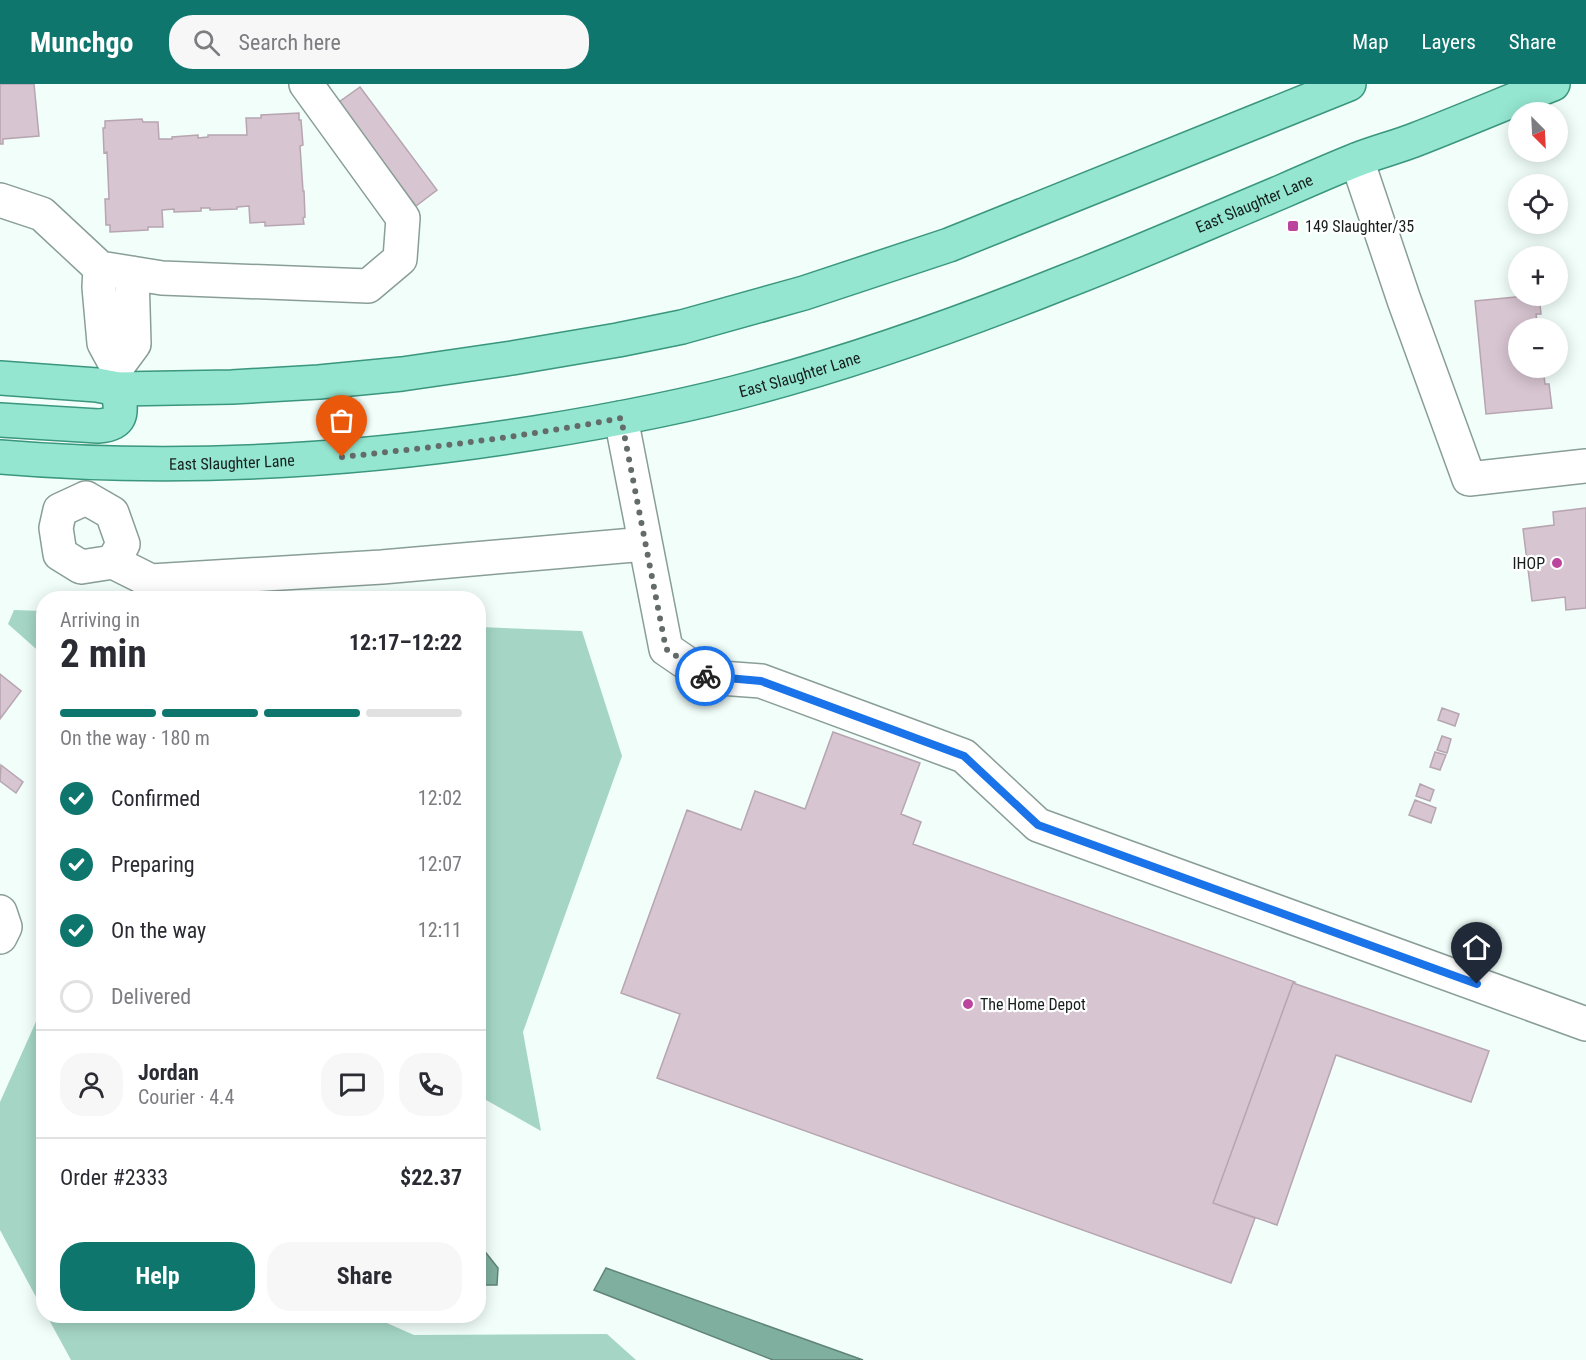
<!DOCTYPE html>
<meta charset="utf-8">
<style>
:root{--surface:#fff;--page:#f7f7f7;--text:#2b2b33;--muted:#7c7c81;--line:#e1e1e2;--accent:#0f766e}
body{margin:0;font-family:"Roboto Condensed",sans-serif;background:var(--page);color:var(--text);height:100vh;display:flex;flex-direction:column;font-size:22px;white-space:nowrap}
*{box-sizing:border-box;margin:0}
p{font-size:20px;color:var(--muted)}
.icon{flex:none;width:33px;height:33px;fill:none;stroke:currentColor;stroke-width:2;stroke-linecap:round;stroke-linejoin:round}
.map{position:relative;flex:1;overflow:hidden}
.sheet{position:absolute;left:36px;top:507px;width:450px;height:732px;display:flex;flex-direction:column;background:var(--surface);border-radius:24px;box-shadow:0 3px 15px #0003}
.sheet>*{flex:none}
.needle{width:39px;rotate:156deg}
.tools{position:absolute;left:1508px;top:18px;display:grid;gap:12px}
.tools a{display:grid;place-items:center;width:60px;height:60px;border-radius:50%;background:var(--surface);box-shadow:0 3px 15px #0003;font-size:30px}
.pin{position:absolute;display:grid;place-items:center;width:51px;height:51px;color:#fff;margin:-62px -26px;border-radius:50% 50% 50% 0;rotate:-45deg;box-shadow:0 0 6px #0007}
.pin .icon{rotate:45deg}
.courier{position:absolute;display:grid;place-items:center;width:60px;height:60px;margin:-30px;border:4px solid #1a73e8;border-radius:50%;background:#fff;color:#222;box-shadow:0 2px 8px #0007}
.head em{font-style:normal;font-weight:700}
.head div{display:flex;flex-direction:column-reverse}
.head{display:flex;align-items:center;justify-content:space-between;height:102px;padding:0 24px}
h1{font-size:39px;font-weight:700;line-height:45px}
.bar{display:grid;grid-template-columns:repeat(4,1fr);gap:9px 6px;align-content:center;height:72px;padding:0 24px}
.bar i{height:8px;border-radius:4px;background:var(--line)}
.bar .on{background:var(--accent)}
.bar p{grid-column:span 4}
.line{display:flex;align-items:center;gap:15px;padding:0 24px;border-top:2px solid var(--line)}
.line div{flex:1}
.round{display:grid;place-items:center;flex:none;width:63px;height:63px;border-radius:24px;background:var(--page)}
ol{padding:0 24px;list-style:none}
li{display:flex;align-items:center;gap:18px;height:66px}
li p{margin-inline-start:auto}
li .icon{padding:6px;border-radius:50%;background:var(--accent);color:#fff;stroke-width:4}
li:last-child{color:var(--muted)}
li i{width:33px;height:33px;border:3px solid var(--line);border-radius:50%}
.action{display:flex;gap:12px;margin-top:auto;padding:12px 24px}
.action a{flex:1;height:69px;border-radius:24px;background:var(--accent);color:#fff;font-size:24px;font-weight:700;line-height:69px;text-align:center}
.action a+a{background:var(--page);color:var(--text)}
header{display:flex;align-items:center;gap:36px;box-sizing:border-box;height:84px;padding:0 30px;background:var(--accent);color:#fff}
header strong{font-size:28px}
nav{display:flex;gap:33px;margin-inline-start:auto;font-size:21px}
.search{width:420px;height:54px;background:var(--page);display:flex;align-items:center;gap:15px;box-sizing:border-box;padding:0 21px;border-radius:24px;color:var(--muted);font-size:22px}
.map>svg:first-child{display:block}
.forest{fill:#a5d6c5}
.water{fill:#7faf9e;stroke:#608477;stroke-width:1.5}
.building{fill:#d7c5d1;stroke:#b7a5b0;stroke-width:1.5}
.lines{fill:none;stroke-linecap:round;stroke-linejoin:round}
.minor-casing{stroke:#899e96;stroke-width:36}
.major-casing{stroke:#3a967c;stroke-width:36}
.minor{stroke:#fff;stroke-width:33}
.major{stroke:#94e6d0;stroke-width:33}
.done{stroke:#636c69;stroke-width:6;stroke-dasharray:0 10.8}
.route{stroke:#1a73e8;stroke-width:8}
.poi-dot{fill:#bb459d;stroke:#fff;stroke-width:2}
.labels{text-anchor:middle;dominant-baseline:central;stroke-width:4.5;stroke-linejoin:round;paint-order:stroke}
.street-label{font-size:16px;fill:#161e1b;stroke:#fff}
.poi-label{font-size:16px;fill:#161e1b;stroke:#fff;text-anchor:start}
</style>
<header>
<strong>Munchgo</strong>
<div class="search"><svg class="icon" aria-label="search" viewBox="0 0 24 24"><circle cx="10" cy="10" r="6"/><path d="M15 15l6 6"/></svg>Search here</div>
<nav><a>Map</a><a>Layers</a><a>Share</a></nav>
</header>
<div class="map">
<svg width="1586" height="1276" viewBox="0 0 1586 1276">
<rect width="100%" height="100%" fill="#f1fef9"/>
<path class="forest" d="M14,526L43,527V571L8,540Z
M479,543L582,547L622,672L523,948L541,1047L479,1012Z
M43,922L44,1226H43L0,1146V1018Z
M47,1232H371L414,1251L607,1250L636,1276H71Z"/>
<path class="water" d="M479,1160L498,1184L497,1201H479Z
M606,1184L863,1276H773L594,1206Z"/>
<path class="building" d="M0,0H34L39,52L3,55V60H0Z
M360,3L437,106L416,122L339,18Z
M299,29V36H301L303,61L300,62L303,107H304L305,133L303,134L304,140L265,142V138L250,139L249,122L237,123V125L210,126V124H201V127L174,128V125L162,126L163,143H148V146L110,148V141H106L105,115H109L107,68L104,69L103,44H105V37L142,35L143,38H158L159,55H172V53L198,51V54L208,53V51H247L246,34H261V31Z
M1526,212H1539L1541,230H1536L1538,244H1518V284H1543L1545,300H1549L1552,324L1486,330L1475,217Z
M1586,424V524L1566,526L1565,513L1532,517L1523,445L1554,441L1553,428Z
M0,590L21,607L0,635Z
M1442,624L1459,630L1455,642L1438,636Z
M833,648L920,679L901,730L921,738L913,760L1295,898L1293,899L1213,1119L1255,1134L1231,1199L657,994L680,930L621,909L687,726L741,746L755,707L805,725Z
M1442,652L1451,655L1447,669L1437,666Z
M1435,668L1446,671L1440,686L1430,683Z
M1,681L23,698L16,709L0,697Z
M1420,700L1434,706L1430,717L1416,712Z
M1415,716L1436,724L1431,739L1409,731Z
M1293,899L1489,967L1471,1018L1336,971L1277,1141L1213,1119Z"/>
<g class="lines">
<g class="minor-casing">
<path id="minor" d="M1357,76L1404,216L1469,395L1586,382
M0,116L42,130L100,184L162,194L368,202L400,175L403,134L306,0
M100,184L99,203L104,259L117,283L118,305
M117,283L134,260L132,189
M621,334L666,565L707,593L761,597L964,672L1038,741L1586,940
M86,414L60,426L56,444L60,470L81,483L113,478L151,497L382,483L645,460
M86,414L112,429L123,460L113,478
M0,828L5,843L0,853"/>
</g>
<g class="major-casing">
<g id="major">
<path d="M0,294L97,301L118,305L232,303L319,298L402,290L512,274L618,256L682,243L804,209L949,161L1349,0"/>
<path d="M0,336L98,342C125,340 121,328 118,305"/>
<path id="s1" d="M0,373C178,388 358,377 534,349C609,337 684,323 757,303C861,275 964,238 1064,198C1137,170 1209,138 1281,108C1306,97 1331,86 1356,76C1376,68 1397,63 1417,55C1463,37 1508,18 1553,0"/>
</g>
</g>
<use href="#minor" class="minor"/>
<use href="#major" class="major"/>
</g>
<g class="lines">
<path class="done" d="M342,373C436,363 529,352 621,334L666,565L705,592"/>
<path class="route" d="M705,592L761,597L964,672L1038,741L1477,900"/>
</g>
<g class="poi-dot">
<rect x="1287" y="136" width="12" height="12" rx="3"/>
<circle cx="1557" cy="479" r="6"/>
<circle cx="968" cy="920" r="6"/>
</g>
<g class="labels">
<g class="street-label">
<text stroke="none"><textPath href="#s1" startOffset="1294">East Slaughter Lane</textPath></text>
<text stroke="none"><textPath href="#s1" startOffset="808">East Slaughter Lane</textPath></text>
<text stroke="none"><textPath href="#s1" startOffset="232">East Slaughter Lane</textPath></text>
</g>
<g class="poi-label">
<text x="1305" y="142">149 Slaughter/35</text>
<text x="1545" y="479" text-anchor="end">IHOP</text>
<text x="980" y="920">The Home Depot</text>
</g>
</g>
</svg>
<div class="tools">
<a><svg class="needle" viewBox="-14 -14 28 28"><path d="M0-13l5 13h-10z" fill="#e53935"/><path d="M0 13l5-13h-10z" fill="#7c7c81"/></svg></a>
<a><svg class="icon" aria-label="locate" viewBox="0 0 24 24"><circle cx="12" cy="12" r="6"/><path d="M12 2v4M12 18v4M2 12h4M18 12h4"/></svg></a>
<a>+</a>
<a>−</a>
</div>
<div class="pin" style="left:342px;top:373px;background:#ea580c"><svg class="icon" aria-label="bag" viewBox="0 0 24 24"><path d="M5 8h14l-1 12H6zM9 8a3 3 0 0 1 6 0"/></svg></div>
<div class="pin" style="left:1477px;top:900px;background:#1f2937"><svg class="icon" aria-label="home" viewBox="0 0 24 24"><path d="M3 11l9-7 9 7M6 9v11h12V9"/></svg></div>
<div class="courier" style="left:705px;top:592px"><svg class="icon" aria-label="bike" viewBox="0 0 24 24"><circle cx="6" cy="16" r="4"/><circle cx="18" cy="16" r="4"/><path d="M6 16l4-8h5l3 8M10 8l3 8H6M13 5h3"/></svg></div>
<section class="sheet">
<div class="head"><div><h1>2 min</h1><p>Arriving in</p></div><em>12:17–12:22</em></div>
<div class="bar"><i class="on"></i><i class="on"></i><i class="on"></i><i></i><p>On the way · 180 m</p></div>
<ol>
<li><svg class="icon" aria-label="check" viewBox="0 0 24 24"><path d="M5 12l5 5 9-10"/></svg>Confirmed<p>12:02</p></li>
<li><svg class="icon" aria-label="check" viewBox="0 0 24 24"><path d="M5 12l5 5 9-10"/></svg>Preparing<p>12:07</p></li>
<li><svg class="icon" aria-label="check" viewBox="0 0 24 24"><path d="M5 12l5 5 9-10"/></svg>On the way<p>12:11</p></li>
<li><i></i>Delivered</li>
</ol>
<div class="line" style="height:108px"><a class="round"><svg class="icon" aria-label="person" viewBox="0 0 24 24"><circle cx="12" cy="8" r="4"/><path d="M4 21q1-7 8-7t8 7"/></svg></a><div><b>Jordan</b><p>Courier · 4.4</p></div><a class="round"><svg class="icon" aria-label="chat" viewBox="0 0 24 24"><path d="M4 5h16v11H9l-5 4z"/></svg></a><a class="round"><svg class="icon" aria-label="phone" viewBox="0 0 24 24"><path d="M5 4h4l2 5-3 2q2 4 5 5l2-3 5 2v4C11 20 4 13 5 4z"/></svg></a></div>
<div class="line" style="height:78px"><div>Order #2333</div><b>$22.37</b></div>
<div class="action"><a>Help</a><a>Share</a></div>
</section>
</div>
